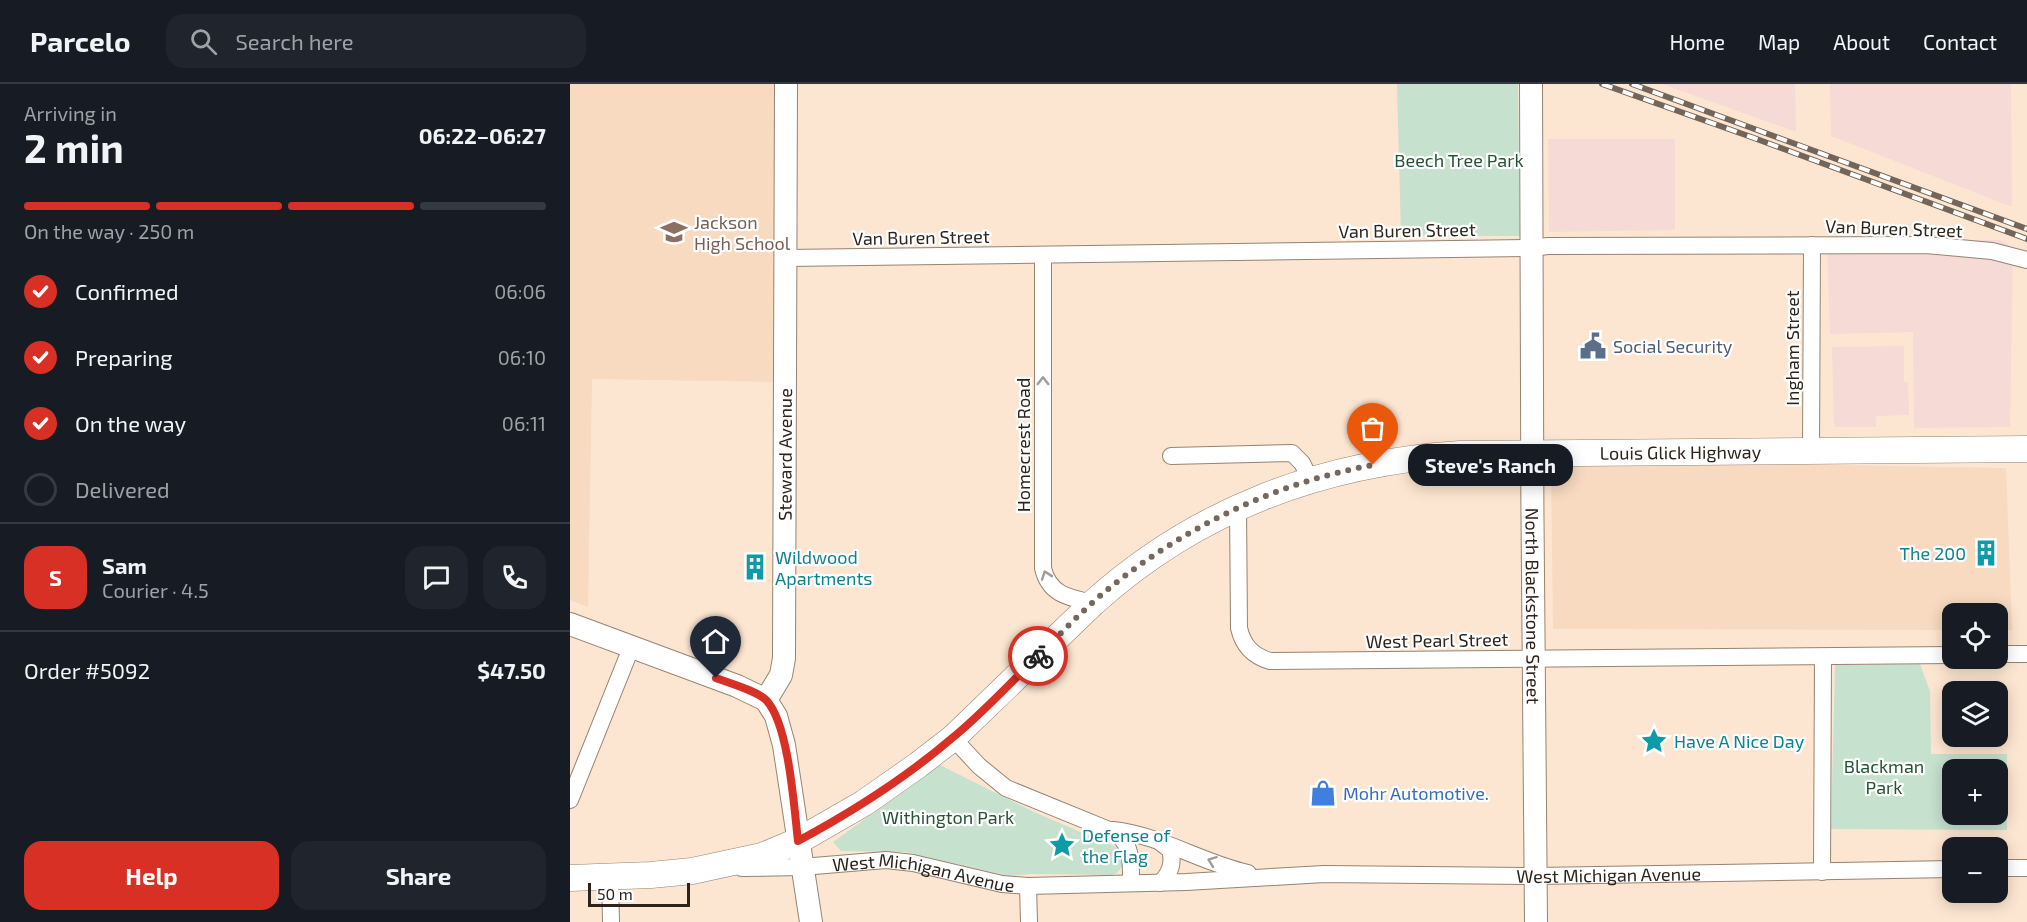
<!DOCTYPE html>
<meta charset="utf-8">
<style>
:root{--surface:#171b24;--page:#20242c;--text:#f1f3f6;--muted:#9ea1a6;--line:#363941;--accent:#d93025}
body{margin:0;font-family:"Exo 2",sans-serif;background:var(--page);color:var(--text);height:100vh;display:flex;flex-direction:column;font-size:22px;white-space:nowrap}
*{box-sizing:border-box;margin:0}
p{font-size:20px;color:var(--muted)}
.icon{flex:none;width:33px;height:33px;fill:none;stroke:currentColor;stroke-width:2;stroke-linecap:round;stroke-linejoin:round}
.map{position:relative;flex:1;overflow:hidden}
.side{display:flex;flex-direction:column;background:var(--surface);width:570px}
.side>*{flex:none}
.controls{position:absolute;left:1372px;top:519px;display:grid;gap:12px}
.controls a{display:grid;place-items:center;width:66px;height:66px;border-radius:12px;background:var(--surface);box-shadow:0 3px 15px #0003;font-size:30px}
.scale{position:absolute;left:18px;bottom:15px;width:102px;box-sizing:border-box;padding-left:6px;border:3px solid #2c231b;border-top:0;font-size:16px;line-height:21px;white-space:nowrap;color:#2c231b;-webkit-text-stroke:4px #fff;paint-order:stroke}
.pin{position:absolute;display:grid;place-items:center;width:51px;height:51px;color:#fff;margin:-62px -26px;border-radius:50% 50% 50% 0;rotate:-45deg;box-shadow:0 0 6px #0007}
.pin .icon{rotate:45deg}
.courier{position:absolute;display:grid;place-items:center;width:60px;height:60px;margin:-30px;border:4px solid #d93025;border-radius:50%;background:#fff;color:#222;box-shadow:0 2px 8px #0007}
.bubble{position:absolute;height:42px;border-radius:18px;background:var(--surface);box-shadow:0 3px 15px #0003;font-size:20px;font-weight:700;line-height:42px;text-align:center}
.head em{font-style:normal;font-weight:700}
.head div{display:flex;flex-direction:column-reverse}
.head{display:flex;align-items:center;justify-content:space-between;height:102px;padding:0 24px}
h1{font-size:39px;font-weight:700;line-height:45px}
.bar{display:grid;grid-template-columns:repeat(4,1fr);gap:9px 6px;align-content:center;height:72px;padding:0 24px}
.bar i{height:8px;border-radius:4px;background:var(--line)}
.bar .on{background:var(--accent)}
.bar p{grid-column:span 4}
.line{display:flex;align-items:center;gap:15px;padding:0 24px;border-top:2px solid var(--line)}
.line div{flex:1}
.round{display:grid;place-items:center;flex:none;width:63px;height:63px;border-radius:18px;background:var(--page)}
ol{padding:0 24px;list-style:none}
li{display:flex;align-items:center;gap:18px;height:66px}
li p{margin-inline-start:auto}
li .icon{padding:6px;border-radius:50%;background:var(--accent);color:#fff;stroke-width:4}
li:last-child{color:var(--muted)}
li i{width:33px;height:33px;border:3px solid var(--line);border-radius:50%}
.action{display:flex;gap:12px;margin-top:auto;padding:12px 24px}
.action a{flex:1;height:69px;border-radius:18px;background:var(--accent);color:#fff;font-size:24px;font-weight:700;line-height:69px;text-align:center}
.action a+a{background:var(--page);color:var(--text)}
header{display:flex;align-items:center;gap:36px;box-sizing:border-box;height:84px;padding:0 30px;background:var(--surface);border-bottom:2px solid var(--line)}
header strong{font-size:28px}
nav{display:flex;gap:33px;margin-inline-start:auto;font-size:21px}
.search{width:420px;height:54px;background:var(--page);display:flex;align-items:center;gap:15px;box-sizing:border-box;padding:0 21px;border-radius:18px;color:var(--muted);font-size:22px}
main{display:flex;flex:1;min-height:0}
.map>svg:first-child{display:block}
.built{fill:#f7dabf}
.industrial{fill:#f5dad6}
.green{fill:#c6e1ce;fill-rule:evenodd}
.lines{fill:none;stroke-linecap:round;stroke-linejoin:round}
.street-casing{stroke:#97836f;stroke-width:18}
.secondary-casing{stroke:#97836f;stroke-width:24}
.primary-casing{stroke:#97836f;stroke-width:27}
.street{stroke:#fff;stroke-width:16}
.secondary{stroke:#fff;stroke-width:22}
.primary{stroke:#fff;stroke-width:26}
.rail-casing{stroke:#736559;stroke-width:6}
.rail{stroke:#fff;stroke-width:4;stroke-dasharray:11;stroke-linecap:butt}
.oneway{stroke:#a09c98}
.done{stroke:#75675b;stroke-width:6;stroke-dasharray:0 10.8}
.route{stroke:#d93025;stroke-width:8}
.labels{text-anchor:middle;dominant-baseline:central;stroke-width:4.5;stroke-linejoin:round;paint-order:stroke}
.park-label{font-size:18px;fill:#235435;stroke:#fff}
.education-label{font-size:18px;fill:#785e54;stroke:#fff;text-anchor:start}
.street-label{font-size:18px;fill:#2c231b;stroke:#fff}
.service-label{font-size:18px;fill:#4e5e75;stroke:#fff;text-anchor:start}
.culture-label{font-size:18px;fill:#0d838f;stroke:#fff;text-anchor:start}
.shop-label{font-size:18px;fill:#366cbe;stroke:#fff;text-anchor:start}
</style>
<header>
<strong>Parcelo</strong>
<div class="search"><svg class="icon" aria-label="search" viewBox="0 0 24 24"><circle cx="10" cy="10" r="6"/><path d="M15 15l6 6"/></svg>Search here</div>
<nav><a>Home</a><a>Map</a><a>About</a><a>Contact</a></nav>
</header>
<main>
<section class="side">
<div class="head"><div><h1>2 min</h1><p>Arriving in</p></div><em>06:22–06:27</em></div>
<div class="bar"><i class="on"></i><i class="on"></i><i class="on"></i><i></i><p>On the way · 250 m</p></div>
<ol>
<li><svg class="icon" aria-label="check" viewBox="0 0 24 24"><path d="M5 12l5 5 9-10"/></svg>Confirmed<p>06:06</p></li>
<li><svg class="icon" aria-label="check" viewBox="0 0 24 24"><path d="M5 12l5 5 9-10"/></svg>Preparing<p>06:10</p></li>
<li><svg class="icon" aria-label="check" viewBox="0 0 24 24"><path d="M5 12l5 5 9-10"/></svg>On the way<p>06:11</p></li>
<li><i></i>Delivered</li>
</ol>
<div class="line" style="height:108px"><b class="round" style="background:var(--accent);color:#fff">S</b><div><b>Sam</b><p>Courier · 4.5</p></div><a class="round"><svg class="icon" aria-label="chat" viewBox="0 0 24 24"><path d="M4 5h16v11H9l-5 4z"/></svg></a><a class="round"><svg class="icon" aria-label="phone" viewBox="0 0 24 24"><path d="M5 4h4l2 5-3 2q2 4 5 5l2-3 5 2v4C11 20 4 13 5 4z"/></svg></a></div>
<div class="line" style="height:78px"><div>Order #5092</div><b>$47.50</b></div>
<div class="action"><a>Help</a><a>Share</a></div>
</section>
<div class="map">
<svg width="1457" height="838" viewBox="0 0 1457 838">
<rect width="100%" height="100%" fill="#fde6d1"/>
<path class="built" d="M0,0H205L212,298L22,295L18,523L0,516Z
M981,376L1436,384L1442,546H1428V530H1383V546L983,545Z"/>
<path class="industrial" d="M1092,0H1225L1226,48Z
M1260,0H1441L1442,123L1261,52Z
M978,55H1105V146L979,148Z
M1429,156L1443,163L1440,343L1344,344L1343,248L1260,250L1257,158Z
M1334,262V298H1338L1339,331L1306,332V343H1264L1262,263Z"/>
<path class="green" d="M827,0H948L950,152H831Z
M1350,580L1360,607L1361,670H1437V746L1261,745L1265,581ZM1383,686H1428V730H1383Z
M370,681L466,729L546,763L550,765L554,780L546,790L540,791L462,790L438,792L336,768L271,767L263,758Z"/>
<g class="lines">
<g class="street-casing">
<g id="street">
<path d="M473,171V484C479,511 500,514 523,519"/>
<path d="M216,174L961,164L978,162L1356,161L1422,167L1457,176"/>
<path d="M1241,367L1242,161"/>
<path d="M601,372L722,369L732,379L740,395"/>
<path d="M668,423L669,544C673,562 683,572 700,577L1383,571"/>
<path d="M1428,570H1457"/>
<path d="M383,654L409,682L436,704L539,746C563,757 561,776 561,799"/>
<path d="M0,716L61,564"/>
<path d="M543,746C590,751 632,779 678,789"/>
<path id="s1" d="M172,784L232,783L316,776L343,779L432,800L458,802L616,798L754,790L966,792L1383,785"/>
<path d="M1428,784H1457"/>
<path d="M1252,788L1253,573"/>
<path d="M40,793L41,838"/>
<path d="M590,799C600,790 604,779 600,766L591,759"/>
<path d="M458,802L459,838"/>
</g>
</g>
<g class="secondary-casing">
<g id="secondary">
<path id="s2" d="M961,0C961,279 963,559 966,838"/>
<path d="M0,540L167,602L196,616"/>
<path id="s3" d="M196,616L211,591L214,574L216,0"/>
<path d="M196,616L206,632L214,661L241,838"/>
</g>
</g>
<g class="primary-casing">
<g id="primary">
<path id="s4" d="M0,794L81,791L122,787L192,772L228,757L294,719L348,681L383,654L523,519C626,426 752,379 890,370L1457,365"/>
</g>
</g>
<use href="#street" class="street"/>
<use href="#secondary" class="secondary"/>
<use href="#primary" class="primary"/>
<g class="rail-casing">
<path id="rail" d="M1032,0L1184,54L1457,155
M1062,0L1457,145"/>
</g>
<use href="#rail" class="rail"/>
</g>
<defs><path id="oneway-chevron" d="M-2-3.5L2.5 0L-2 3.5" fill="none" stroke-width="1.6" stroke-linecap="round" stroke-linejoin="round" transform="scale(1.5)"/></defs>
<g class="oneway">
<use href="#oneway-chevron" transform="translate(473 297) rotate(-90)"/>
<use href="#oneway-chevron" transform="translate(476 491) rotate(-109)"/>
<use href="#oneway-chevron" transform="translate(642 777) rotate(-160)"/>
</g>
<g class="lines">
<path class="done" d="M468,572C490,550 513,526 537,506C614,443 705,399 803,381"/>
<path class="route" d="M146,594C159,599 188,607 197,617C219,642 224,723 228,757C282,728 334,695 381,655C412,630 439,600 468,572"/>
</g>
<defs>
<g id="school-bare" transform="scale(2.07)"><path d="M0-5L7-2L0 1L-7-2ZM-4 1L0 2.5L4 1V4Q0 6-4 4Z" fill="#8d6e63" stroke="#fff" stroke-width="2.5" paint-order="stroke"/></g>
<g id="civic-bare" transform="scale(2.07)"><path d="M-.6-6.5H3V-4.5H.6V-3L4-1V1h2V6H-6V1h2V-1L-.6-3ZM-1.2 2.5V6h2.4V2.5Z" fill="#5c6f8a" stroke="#fff" stroke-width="2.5" paint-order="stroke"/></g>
<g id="building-bare" transform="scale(2.07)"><path d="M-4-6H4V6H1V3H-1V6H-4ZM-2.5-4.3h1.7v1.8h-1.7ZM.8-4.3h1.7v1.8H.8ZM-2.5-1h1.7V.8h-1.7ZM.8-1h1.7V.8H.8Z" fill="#0f9aa8" stroke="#fff" stroke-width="2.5" paint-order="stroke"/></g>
<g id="sight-bare" transform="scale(2.07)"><path d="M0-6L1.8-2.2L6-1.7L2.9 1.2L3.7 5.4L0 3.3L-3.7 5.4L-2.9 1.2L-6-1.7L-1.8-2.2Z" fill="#0f9aa8" stroke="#fff" stroke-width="2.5" paint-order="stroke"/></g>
<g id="shop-bare" transform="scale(2.07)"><path d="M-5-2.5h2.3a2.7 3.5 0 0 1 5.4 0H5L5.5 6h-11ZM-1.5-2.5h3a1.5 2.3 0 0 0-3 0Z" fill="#3f7fe0" stroke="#fff" stroke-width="2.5" paint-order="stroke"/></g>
</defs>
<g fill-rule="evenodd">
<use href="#school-bare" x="104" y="148"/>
<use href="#civic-bare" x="1023" y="262"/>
<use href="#building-bare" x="1416" y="469"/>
<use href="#building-bare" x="185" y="483"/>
<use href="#sight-bare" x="1084" y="657"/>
<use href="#shop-bare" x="753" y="709"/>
<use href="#sight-bare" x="492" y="761"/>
</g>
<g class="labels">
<g class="park-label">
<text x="889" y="76">Beech Tree Park</text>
<text x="1314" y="682">Blackman<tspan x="1314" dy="21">Park</tspan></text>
<text x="378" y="733">Withington Park</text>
</g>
<g class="education-label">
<text x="124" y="138">Jackson<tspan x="124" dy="21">High School</tspan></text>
</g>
<g class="street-label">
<text transform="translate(1324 144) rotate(2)">Van Buren Street</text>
<text transform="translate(837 146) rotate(-1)">Van Buren Street</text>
<text transform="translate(351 153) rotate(-1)">Van Buren Street</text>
<text transform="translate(1222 264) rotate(-90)">Ingham Street</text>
<text transform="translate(453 361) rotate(-90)">Homecrest Road</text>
<text stroke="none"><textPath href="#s4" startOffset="1238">Louis Glick Highway</textPath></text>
<text stroke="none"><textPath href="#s3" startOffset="250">Steward Avenue</textPath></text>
<text stroke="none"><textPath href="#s2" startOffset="522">North Blackstone Street</textPath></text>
<text transform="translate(867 556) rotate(-1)">West Pearl Street</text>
<text stroke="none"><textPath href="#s1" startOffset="870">West Michigan Avenue</textPath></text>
<text stroke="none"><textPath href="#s1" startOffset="183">West Michigan Avenue</textPath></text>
</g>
<g class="service-label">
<text x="1043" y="262">Social Security</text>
</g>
<g class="culture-label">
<text x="1396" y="469" text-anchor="end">The 200</text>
<text x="205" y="473">Wildwood<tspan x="205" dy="21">Apartments</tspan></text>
<text x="1104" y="657">Have A Nice Day</text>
<text x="512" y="751">Defense of<tspan x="512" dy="21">the Flag</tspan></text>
</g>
<g class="shop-label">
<text x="773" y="709">Mohr Automotive.</text>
</g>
</g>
</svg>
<div class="controls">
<a><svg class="icon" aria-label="locate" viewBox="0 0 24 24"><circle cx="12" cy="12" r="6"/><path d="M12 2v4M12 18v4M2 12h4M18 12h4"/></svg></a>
<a><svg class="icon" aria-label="layers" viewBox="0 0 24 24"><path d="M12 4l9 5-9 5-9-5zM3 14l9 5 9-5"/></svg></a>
<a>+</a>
<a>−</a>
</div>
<div class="scale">50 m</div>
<div class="pin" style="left:803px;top:381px;background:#ea580c"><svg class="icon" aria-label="bag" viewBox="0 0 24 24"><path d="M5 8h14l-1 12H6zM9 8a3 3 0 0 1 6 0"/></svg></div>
<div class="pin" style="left:146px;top:594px;background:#1f2937"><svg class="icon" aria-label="home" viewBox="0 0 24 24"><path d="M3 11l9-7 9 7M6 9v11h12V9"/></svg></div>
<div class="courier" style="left:468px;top:572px"><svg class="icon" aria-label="bike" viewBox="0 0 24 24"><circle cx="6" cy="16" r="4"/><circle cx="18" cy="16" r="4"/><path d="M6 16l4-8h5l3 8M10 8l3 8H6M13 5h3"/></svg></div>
<div class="bubble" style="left:838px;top:360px;width:165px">Steve's Ranch</div>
</div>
</main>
